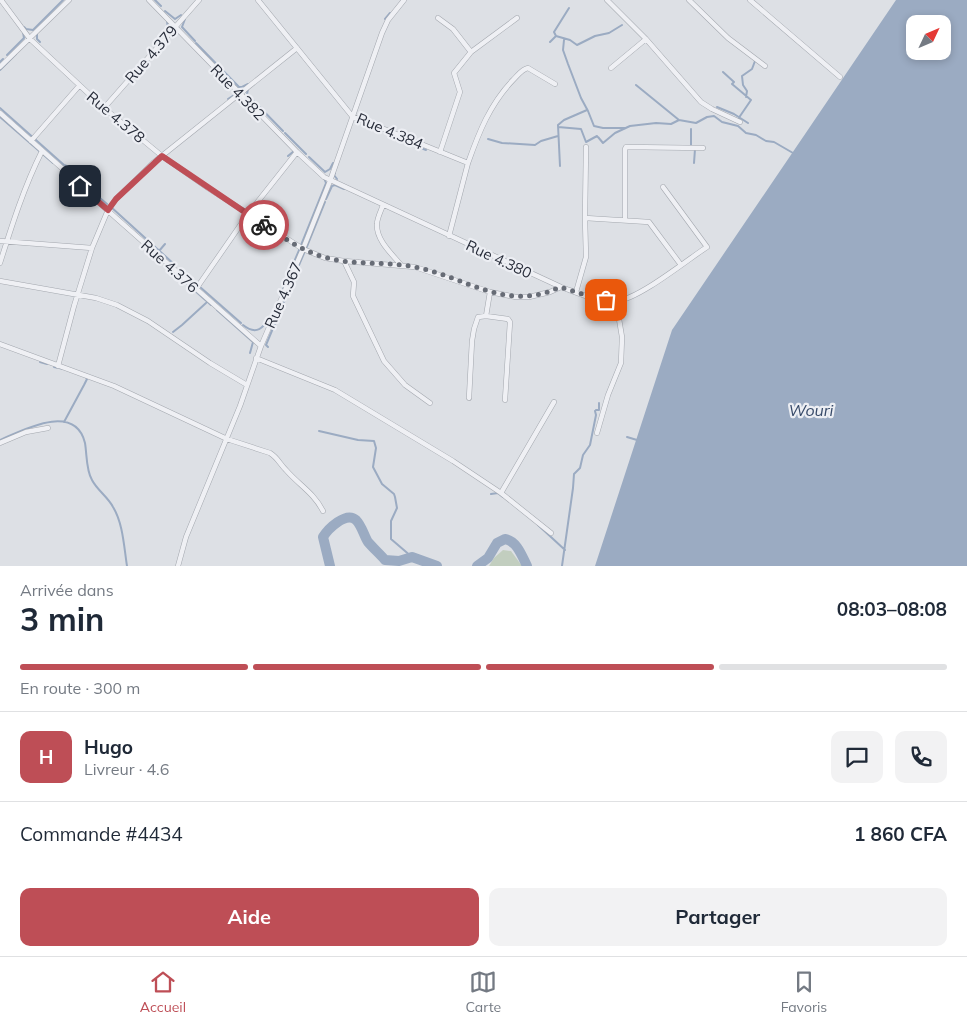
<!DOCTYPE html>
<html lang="fr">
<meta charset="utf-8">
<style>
:root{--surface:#fff;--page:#f2f2f3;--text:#1f2937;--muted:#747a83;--line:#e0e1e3;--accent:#be4e56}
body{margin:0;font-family:Mulish,sans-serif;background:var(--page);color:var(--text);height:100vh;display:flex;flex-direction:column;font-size:19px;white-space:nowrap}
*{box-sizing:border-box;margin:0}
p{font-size:16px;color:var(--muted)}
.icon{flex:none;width:28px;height:28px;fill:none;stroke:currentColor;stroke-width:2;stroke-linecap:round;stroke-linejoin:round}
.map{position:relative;height:566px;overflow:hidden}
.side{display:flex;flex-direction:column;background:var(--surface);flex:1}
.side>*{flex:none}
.needle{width:32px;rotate:46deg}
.fabs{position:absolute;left:906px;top:15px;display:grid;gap:10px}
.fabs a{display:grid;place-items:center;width:45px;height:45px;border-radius:10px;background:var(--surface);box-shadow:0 2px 8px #0003;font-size:25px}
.pin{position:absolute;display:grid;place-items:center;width:42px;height:42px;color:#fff;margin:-21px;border-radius:10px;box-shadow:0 2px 8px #0006}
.courier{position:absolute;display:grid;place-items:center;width:50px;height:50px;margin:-25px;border:4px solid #be4e56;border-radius:50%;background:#fff;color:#222;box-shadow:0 1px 6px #0007}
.summary em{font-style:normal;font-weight:700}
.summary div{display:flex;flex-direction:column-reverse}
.summary{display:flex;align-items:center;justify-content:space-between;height:85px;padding:0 20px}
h1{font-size:32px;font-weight:700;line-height:38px}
.bar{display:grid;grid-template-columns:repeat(4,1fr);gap:8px 5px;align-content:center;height:60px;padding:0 20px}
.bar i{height:6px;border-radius:4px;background:var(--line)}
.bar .selected{background:var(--accent)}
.bar p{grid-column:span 4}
.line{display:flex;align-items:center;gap:12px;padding:0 20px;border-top:1px solid var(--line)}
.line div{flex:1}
.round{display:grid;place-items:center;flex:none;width:52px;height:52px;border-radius:10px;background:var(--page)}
.cta{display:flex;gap:10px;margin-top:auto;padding:10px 20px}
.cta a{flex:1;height:58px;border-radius:10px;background:var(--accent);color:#fff;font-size:20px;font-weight:700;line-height:58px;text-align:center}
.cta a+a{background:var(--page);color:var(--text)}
.menu{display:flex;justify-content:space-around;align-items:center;height:70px;border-top:1px solid var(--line);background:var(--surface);font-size:14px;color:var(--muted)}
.menu a{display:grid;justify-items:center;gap:2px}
.menu .selected{color:var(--accent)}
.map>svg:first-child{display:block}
.green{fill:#c2cebf}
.water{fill:#9babc2;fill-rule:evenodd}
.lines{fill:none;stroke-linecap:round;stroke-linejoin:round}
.stream{stroke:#9babc2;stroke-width:2}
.river{stroke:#9babc2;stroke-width:10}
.street-casing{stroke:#a3a7ae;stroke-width:5.5}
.street{stroke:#eff0f4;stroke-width:4.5}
.done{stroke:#676c76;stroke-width:5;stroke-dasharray:0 9}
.route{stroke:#be4e56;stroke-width:6}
.labels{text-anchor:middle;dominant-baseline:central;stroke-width:4.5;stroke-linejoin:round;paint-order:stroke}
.street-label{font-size:15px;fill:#282d3a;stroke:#eceef3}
.water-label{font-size:16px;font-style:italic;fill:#374a69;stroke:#eceef3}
</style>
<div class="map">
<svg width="967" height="566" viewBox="0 0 967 566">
<rect width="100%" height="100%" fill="#dde0e5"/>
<path class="green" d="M503,550L511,551L522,566H489L494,558Z"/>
<path class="water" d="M896,0H967V566H595L672,330ZM915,24H942V51H915Z"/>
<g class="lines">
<path class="stream" d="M155,0L161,6
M165,11L175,19L181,15
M185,19L182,27L195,41
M385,19L390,13
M24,27L26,29L33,30L63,0
M37,34V39L40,42
M162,36L168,29L167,21
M556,36L570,40L577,45L595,36L609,33L622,25
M564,40L563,50L568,64L581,98L588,111L594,126L603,128H626
M550,42L556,36L554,32L569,8
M196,43L239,87H242L248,84
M7,55L24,38L23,32
M0,62L3,59
M0,70L16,54
M723,72L734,82L732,84L751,100L736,122
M636,85L679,120L696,123L707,117L714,116L722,122L738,126L746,133L756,135L766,141L774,142L793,153
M248,89L247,94L283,131
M746,97L747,91L743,85L742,76L752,69L755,61
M228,99L234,95
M717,107L734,114L748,123
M0,108L64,165L78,170L87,187L107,204
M0,117L53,163
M558,127L581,129L586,142L597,136
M691,129V146
M285,133L306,154
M598,137L603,143L615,133L630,126L656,123L671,124L679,120
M488,139L502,143L535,145L541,141L558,136
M416,146L426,150
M288,156L294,151
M309,157L325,172L330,169L333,163
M694,163L695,149
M560,166L558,125L564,120L587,110
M335,173L334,175L337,179
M326,199L332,186L335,185L344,189
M111,207L175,265
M301,245L326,183L324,178
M306,249L325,202
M159,251L165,244
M299,265L305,251
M175,273L211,305
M288,276L300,248
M188,277L197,284
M200,287L241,323
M280,297L287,279
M217,310L253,342L250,353
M243,325C258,337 264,326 273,314
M173,332L182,325L206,303
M268,347L266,345L298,268
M40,362L47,364
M54,367L64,369
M596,410H599V403
M64,422L84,385L87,379L85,376
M319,431L358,440L374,441L376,448L373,467L382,484L394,494L395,497L397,508L391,521V539L412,557
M627,437L637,440
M0,440C23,430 75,402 85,443C87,455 86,470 92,480C97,490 108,497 113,507C123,523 124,547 127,566
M491,494L498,493L503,497
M538,525L565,550
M562,566L573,488L574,474L580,468L583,455L590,445L596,415L595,411"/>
<path class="river" d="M330,566L323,537C328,529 346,511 356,520C362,526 364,536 368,542C373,548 380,554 385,560L399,561L412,557L437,566
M477,566L488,558L497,543L505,539C517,541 522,556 527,566"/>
<g class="street-casing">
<path id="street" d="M1,0L30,39L104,108L162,156L208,188L303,249L325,258L344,261L415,267L490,292L516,297H529L550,292L561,287
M149,0L297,152L324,177L561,287C578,293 599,303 617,301C639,299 687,260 707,247L663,187
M258,0L352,116L468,163L449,236
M607,0L646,39L701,102L712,109L740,122
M689,0L728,38L765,66
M750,0L840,77
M438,18L453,29L471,52
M0,67L69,0
M611,68L646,39
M104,108L199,0
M0,113L64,170
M31,141L79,86
M440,152L460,92L454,73L471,52L517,18
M468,163C479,132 490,104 513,80C518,75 522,69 528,68L555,84
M64,170C74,170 80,175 80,186
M64,170C65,179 71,186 80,186
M80,186L261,346
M383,205C381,211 377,218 377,224C376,240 392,254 401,265
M585,218L586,147
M625,219V149L626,147L703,148
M0,241L92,248
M344,261L354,282L353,296L384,361L405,385L430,403
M0,263C12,225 24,187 42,151
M0,281L96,298L117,305L148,321L210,363L247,385
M196,289L248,214L297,152
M576,292L586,257L585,218L649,222L681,265
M486,316L490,292
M0,344L114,386L227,439L270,453C277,457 280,464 286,470C299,485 314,493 323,511
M256,358L335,390L453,461L501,493L551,533
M58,366L74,306L92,248L108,210L116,199L153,163L297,48
M469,398L472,341L474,329L478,317L486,316L508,319L510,322L505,400
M597,433L608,395L621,363L622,337L616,301
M0,443L26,432L48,428
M501,493L554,402
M178,566L186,537L240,406L261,346L303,249L330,181L382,33L388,20L404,0"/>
</g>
<use href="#street" class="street"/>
</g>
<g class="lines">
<path class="done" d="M264,225C283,237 302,251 324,257C353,266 385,261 415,267C466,277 507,313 560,287L595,298L606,300"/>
<path class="route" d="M80,186L108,210L116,199L162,156L264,225"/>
</g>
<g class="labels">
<g class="street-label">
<text transform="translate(151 54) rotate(-49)">Rue 4.379</text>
<text transform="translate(238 92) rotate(46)">Rue 4.382</text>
<text transform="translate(116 117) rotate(40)">Rue 4.378</text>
<text transform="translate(390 131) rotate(23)">Rue 4.384</text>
<text transform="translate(499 259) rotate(25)">Rue 4.380</text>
<text transform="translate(170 266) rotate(42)">Rue 4.376</text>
<text transform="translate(283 295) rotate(-66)">Rue 4.367</text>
</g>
<g class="water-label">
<text x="811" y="410">Wouri</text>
</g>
</g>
</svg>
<div class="fabs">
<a><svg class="needle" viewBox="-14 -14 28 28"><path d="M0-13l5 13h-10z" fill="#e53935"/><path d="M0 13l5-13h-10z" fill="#747a83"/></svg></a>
</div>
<div class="pin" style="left:606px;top:300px;background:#ea580c"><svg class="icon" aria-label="bag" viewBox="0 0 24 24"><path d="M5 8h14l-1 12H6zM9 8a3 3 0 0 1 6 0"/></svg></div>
<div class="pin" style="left:80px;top:186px;background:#1f2937"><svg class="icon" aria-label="home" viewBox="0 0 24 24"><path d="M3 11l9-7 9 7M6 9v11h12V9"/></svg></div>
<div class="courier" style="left:264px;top:225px"><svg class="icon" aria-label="bike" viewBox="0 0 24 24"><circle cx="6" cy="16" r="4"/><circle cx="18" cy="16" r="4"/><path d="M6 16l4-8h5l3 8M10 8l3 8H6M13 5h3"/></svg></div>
</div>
<section class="side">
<div class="summary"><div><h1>3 min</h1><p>Arrivée dans</p></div><em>08:03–08:08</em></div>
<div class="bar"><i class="selected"></i><i class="selected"></i><i class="selected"></i><i></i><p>En route · 300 m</p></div>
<div class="line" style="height:90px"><b class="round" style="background:var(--accent);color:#fff">H</b><div><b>Hugo</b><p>Livreur · 4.6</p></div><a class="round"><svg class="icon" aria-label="chat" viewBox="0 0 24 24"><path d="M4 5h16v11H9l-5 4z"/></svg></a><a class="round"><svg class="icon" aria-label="phone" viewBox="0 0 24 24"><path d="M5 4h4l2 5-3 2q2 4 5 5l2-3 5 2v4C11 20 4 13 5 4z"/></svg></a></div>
<div class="line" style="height:65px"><div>Commande #4434</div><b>1 860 CFA</b></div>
<div class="cta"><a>Aide</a><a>Partager</a></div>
</section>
<nav class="menu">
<a class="selected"><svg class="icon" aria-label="home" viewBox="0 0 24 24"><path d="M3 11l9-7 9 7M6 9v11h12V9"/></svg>Accueil</a>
<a><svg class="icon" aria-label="map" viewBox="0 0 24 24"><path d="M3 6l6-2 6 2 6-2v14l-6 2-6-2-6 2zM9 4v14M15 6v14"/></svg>Carte</a>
<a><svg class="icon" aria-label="saved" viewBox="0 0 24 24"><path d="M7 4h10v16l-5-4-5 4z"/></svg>Favoris</a>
</nav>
